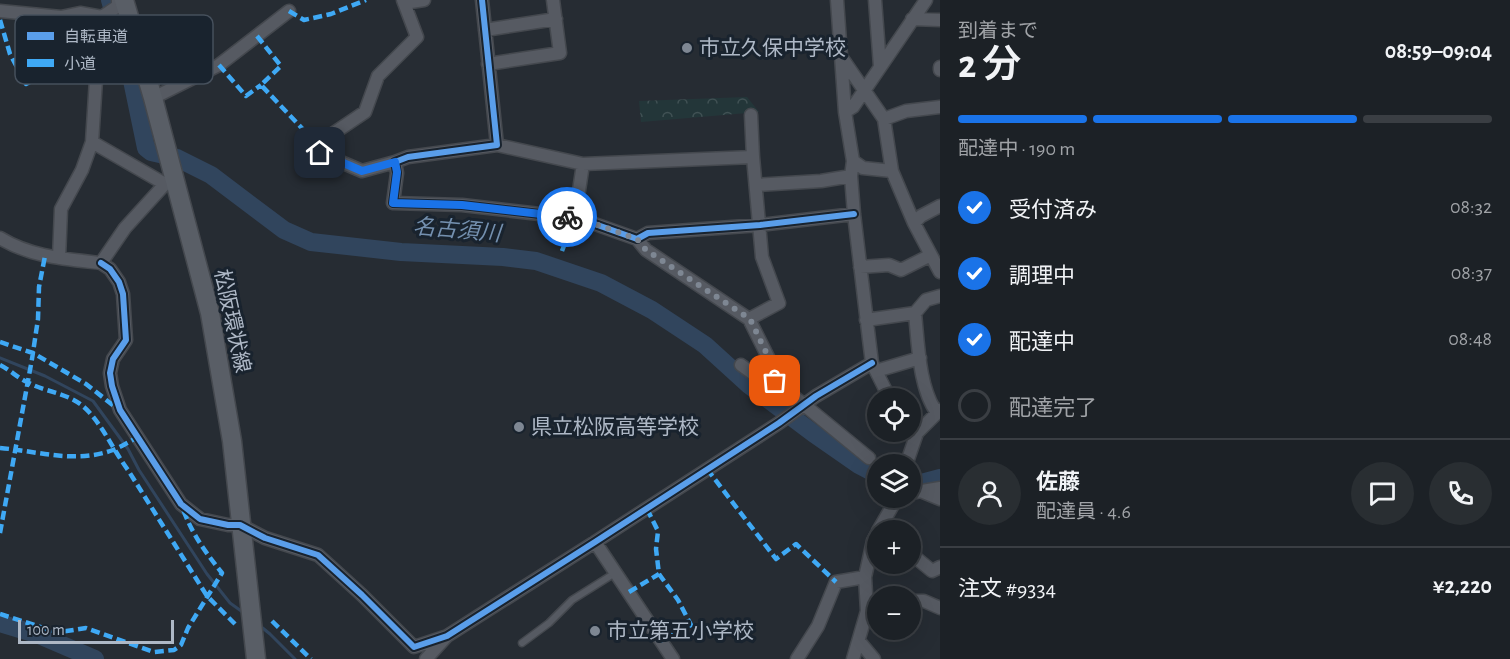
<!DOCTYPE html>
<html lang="ja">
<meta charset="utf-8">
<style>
:root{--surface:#1c2126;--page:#292e32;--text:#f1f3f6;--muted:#a0a3a7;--line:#3a3e43;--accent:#1a73e8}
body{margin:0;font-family:"Alegreya Sans","Noto Sans JP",sans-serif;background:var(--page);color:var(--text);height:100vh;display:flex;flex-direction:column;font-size:22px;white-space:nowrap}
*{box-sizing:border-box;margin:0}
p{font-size:20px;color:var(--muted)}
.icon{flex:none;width:33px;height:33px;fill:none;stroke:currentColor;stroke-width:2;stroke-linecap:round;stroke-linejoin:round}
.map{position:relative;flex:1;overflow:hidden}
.side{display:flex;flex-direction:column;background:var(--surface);width:570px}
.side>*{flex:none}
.tools{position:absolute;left:867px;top:388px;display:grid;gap:12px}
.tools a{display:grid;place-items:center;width:54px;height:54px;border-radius:50%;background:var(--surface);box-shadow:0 6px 24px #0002,0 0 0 2px var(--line);font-size:30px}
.scale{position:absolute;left:18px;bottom:15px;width:156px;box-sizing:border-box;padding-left:6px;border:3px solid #aeb8c6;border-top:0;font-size:16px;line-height:21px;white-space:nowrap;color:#aeb8c6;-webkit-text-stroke:4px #19232e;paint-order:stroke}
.pin{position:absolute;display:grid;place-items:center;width:51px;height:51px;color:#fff;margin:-26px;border-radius:12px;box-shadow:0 3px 9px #0006}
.courier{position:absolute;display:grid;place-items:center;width:60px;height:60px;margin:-30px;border:4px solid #1a73e8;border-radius:50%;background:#fff;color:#222;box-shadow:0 2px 8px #0007}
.headline em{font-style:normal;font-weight:600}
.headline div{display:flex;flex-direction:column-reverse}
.headline{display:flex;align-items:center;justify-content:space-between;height:102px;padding:0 18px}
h1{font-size:39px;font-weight:600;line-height:45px}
.bar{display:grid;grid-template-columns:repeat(4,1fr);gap:9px 6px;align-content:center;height:72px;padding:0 18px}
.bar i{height:8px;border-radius:4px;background:var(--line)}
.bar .selected{background:var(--accent)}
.bar p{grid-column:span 4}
.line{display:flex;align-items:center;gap:15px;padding:0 18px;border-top:2px solid var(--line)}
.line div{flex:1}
.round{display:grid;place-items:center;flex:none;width:63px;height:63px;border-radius:32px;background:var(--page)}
ol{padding:0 18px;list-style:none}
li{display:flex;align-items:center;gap:18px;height:66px}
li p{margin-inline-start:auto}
li .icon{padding:6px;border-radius:50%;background:var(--accent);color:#fff;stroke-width:4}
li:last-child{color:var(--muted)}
li i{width:33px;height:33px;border:3px solid var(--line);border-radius:50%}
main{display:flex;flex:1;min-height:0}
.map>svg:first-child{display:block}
.forest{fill:url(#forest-crowns)}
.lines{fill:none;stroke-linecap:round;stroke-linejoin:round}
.stream{stroke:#31455d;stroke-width:3}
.river{stroke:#31455d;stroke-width:18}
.lane-casing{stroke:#44484e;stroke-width:9}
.street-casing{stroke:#44484e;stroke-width:15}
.secondary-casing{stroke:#44484e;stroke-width:21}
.lane{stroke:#565a62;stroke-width:6}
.street{stroke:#565a62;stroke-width:12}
.secondary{stroke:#595e66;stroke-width:18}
.quiet{stroke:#3fa9f5;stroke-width:4.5;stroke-dasharray:9 4.5;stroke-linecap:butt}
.cycleway-casing{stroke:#19232e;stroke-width:10}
.cycleway{stroke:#5a9eea;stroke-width:6}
.done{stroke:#7e8793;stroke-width:6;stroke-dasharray:0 10.8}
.route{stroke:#1a73e8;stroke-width:8}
.poi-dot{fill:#7e8793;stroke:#19232e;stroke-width:2}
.labels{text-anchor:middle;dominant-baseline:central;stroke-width:6;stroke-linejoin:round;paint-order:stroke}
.poi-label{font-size:21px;fill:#aeb8c6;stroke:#19232e;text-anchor:start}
.street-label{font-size:21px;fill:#aeb8c6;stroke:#19232e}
.water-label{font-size:22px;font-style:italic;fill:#7490af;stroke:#19232e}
.key{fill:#19232e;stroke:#46505c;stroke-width:1.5}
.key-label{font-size:16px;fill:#aeb8c6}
</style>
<main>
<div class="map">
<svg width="940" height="659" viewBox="0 0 940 659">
<defs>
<pattern id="forest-crowns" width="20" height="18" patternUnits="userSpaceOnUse" patternTransform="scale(1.5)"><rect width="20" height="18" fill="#233639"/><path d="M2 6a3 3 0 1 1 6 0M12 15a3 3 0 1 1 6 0" fill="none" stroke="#405154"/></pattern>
</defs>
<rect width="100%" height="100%" fill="#262c33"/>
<path class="forest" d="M747,97L759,112L641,122L639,101Z"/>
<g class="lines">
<path class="stream" d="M0,358L45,376L93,401L128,449L139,470L207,574L230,603L244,613
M259,625L270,634L295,659"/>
<path class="river" d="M110,0L130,71L146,148L151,152L177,158L211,175L284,230L311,242L401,252L503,257L536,261L601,283L652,310L705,345L749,385L813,433L859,465L878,475
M910,486L940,478
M0,623L39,635L95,659"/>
<g class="lane-casing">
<path id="lane" d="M522,643L549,623L572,600L615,573"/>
</g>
<g class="street-casing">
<path id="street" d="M482,0L497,145L408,157L395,162L397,173L393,203L462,205L557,216L575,217L637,239L648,233L760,225L854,214
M837,0L845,112L853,161L851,176L854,214L869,339L872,363L890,399
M875,0L880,66
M404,3L424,0
M0,11L61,17L80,13L102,17L118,6V0
M912,19L940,20
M485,30L556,19
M842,58L884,119L892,171L914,223L940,272
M488,64L560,53L553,0
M940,67V70
M153,98L219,65L289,11
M845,112L853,107L926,0
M751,115L753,157
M884,119L906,111L940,107
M92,142L165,184L172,183
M497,145L583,164
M853,161L863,168L892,171
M395,162L362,171L320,153L325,139L365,112L378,76L417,37L403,0
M756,185L821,181L851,176
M575,217L583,164L753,157L762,257L779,303L749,319
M914,223L921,216L940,206
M0,238C31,257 65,259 101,263L125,228L165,184
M637,239L646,250L749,319L776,373L775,381L869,458
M59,258L61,209L82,170L92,142L98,48L104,21L102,17
M101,263L110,269L119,282L123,294L126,340L113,359L110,373L112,386L120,410L181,504L200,519L228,525H240L265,538L318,555L362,595L414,647L447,636L595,542L779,423L816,396L872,363
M860,267L889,265L901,270L931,255
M866,320L915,313
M741,365L770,386L775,381
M876,371L920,358
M937,413C919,389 918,343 915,313L926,300L940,296
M906,465L917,433L940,410
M923,492L940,499
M910,493L940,488
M878,531L897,498
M595,542L673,659
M910,553L932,571L940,567
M910,601H924L940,608
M859,641L874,659
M426,659L447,636
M797,659L818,626L836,582L865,577
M853,659L867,611L865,577L873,541L878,532"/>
</g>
<g class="secondary-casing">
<path id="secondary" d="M124,0L153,98L210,313L232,441L256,659"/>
</g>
<use href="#lane" class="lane"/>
<use href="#street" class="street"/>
<use href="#secondary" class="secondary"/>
<path class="quiet" d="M289,11L304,20L331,14L366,0
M0,20L10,54L26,84L98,48
M257,36L281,66L261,85L314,141L325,139
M219,65L246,96L261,85
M562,251L575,217
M0,342L33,353L86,384L119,410
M0,365C10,370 18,378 27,382C49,394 71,392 89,412C105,430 114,451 128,470L207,596L235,624
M0,448C38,451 75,464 113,450C121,447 130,441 138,437
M707,469L776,559L796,544L836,582
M647,509L658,531L656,549L659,574L678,600L691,625L661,641
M0,533L32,359L38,319L39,287L45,256
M629,592L659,574
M0,614L53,631L60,632L86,628L154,652L174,650L181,645L188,628L222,573C206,553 192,534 183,509
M272,621L311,659"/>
<g class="cycleway-casing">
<path id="cycleway" d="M482,0L497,145L408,157L395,162L397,173L393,203L462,205L557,216L575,217L637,239L648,233L760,225L854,214
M101,263L110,269L119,282L123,294L126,340L113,359L110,373L112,386L120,410L181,504L200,519L228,525H240L265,538L318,555L362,595L414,647L447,636L595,542L779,423L816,396L872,363"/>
</g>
<use href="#cycleway" class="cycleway"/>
</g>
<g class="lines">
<path class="done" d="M567,217H576L637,239L646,250L750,319L776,373L775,381"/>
<path class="route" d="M320,153L362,171L395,162L397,172L393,203L462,205L567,217"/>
</g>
<g class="poi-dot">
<circle cx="687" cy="48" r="6"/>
<circle cx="519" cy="427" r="6"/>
<circle cx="595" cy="631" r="6"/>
</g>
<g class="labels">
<g class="poi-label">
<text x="699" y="48">市立久保中学校</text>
<text x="531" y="427">県立松阪高等学校</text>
<text x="607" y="631">市立第五小学校</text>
</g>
<g class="street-label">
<text transform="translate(232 321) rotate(78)">松阪環状線</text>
</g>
<g class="water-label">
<text transform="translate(457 230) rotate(5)">名古須川</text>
</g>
</g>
<rect x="15" y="15" width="198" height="69" rx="9" class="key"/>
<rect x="27" y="32" width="27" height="8" fill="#5a9eea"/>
<rect x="27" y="59" width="27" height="8" fill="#3fa9f5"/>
<g class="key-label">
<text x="64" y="42">自転車道</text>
<text x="64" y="69">小道</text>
</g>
</svg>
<div class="tools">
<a><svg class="icon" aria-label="locate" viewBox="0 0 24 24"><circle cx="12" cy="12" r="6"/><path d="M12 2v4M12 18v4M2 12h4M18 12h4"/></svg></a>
<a><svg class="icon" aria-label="layers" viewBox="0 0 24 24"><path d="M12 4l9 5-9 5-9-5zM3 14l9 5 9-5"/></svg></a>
<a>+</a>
<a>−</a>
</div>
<div class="scale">100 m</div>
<div class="pin" style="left:775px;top:381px;background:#ea580c"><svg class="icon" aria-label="bag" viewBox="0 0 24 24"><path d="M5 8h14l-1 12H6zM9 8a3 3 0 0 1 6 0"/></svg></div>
<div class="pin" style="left:320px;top:153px;background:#1f2937"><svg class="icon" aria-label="home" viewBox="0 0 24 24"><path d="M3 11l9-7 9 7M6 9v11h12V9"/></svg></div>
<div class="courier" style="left:567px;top:217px"><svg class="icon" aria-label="bike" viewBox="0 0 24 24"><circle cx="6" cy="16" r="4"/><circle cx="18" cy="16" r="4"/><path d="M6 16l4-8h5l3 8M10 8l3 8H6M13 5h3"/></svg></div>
</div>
<section class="side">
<div class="headline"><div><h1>2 分</h1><p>到着まで</p></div><em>08:59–09:04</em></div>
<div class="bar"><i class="selected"></i><i class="selected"></i><i class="selected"></i><i></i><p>配達中 · 190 m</p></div>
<ol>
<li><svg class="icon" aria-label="check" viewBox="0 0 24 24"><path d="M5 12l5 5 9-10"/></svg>受付済み<p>08:32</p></li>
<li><svg class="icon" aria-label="check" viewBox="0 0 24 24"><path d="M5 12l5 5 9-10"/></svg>調理中<p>08:37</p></li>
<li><svg class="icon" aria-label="check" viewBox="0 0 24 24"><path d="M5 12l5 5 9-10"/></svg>配達中<p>08:48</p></li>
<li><i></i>配達完了</li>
</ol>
<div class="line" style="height:108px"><a class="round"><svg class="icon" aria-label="person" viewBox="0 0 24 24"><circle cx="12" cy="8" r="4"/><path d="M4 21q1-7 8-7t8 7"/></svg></a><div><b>佐藤</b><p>配達員 · 4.6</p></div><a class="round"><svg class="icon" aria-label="chat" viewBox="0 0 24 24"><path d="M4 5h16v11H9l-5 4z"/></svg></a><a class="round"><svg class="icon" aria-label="phone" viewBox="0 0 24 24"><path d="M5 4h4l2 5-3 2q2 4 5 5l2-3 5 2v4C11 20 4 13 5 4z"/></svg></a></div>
<div class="line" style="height:78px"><div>注文 #9334</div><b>¥2,220</b></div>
</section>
</main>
